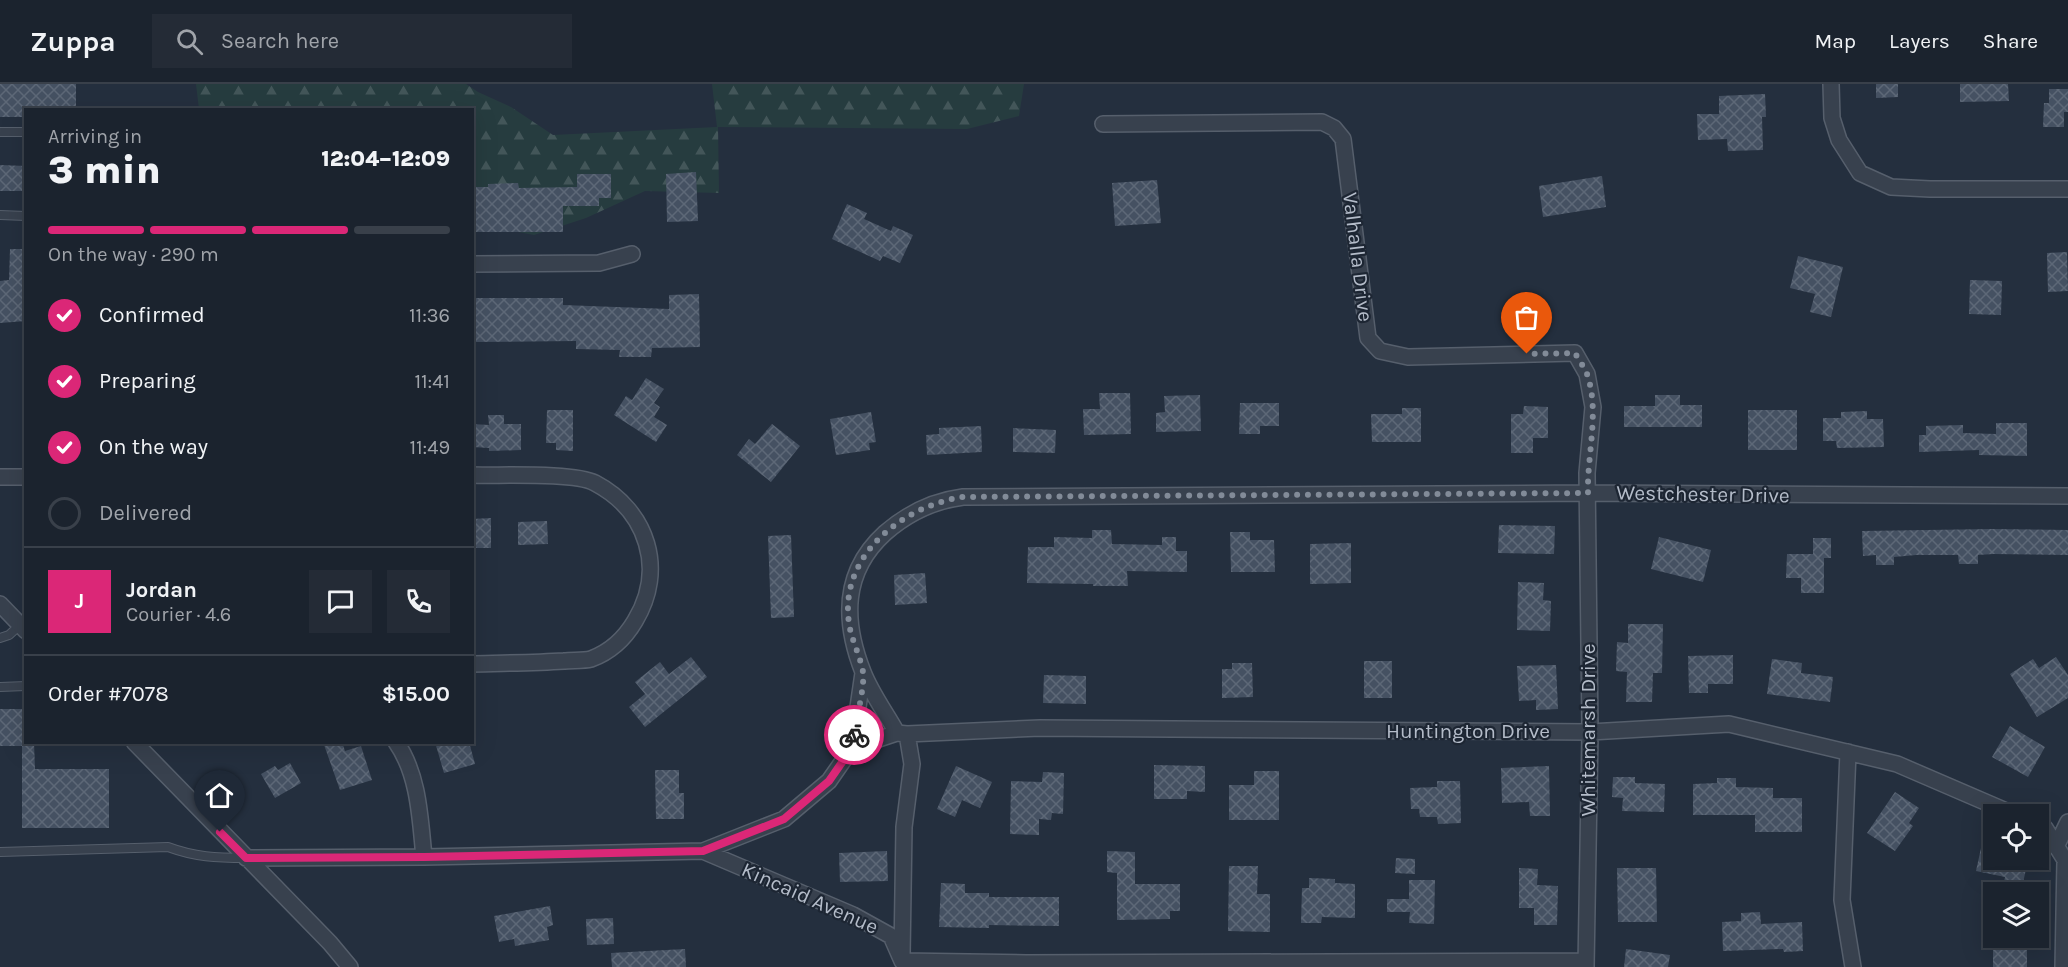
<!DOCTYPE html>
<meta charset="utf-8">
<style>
:root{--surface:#1b232e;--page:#242b36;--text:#f1f3f6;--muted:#a0a4aa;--line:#39404a;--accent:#db2777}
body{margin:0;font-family:Karla,sans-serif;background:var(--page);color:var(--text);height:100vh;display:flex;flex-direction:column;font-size:22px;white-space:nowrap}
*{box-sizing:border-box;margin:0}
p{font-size:20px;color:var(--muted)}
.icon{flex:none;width:33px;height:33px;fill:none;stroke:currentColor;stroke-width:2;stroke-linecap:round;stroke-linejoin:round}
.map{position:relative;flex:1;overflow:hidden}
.sheet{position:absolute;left:24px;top:24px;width:450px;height:636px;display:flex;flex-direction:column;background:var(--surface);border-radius:0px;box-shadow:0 6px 24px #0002,0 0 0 2px var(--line)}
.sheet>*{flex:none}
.controls{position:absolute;left:1983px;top:720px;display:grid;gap:12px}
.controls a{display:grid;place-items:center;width:66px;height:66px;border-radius:0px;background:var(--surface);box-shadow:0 6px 24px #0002,0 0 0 2px var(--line);font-size:30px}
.pin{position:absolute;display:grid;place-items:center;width:51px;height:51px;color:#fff;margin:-62px -26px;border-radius:50% 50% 50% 0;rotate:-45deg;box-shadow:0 0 6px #0007}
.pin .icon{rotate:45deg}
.courier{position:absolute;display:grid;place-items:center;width:60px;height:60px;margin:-30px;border:4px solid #db2777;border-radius:50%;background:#fff;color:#222;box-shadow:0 2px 8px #0007}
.summary em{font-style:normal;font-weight:800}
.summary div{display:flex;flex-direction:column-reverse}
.summary{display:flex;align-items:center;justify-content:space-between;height:102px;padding:0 24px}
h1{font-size:39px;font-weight:800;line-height:45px}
.bar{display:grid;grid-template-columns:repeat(4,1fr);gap:9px 6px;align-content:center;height:72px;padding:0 24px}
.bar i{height:8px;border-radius:4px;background:var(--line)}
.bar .current{background:var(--accent)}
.bar p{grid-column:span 4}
.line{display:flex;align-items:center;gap:15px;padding:0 24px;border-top:2px solid var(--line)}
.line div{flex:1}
.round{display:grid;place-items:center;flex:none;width:63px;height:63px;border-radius:0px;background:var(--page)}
ol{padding:0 24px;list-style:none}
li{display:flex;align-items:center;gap:18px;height:66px}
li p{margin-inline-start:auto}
li .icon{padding:6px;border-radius:50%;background:var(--accent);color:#fff;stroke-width:4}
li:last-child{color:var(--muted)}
li i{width:33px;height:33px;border:3px solid var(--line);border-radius:50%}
header{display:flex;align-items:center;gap:36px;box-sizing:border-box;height:84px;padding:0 30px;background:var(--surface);border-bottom:2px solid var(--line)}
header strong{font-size:28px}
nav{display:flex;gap:33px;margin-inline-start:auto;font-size:21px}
.search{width:420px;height:54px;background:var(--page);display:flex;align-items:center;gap:15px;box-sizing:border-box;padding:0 21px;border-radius:0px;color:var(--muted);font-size:22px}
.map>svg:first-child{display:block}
.forest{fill:url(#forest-firs)}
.building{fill:url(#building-cross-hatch)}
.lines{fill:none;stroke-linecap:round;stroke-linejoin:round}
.lane-casing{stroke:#565f6c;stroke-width:10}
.street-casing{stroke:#565f6c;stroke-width:18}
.lane{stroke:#38414e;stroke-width:8}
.street{stroke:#38414e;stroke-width:15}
.done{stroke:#828b98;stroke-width:6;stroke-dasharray:0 10.8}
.route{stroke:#db2777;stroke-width:8}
.labels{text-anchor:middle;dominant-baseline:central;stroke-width:4.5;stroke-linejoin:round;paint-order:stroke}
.street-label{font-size:21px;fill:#b4bcc9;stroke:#1d2633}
</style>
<header>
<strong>Zuppa</strong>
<div class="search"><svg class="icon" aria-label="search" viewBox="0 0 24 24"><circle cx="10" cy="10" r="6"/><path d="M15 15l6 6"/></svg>Search here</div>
<nav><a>Map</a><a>Layers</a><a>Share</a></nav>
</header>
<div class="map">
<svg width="2068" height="883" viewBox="0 0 2068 883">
<defs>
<pattern id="forest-firs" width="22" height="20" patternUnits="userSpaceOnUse" patternTransform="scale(1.5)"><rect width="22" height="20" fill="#263c3f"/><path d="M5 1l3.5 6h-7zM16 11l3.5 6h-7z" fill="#435659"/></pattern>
<pattern id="building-cross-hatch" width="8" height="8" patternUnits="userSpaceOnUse" patternTransform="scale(1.5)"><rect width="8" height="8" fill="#455162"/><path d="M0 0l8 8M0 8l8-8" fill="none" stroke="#5d6877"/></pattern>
</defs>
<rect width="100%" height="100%" fill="#242f3e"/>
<path class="forest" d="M196,0H466L478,8L511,23L553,51L717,43L712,0H1024L1019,32L967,45L718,43L719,109L645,107L586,134L534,151L473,139L472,26L199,25Z"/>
<path class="building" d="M0,0H76V26H26V33H0Z
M1876,0H1898V13L1876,14Z
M1960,0H2008L2009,17L1960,18Z
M2049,5H2068V28H2064V43H2043L2044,19H2049Z
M1765,10L1766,33H1762L1763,66L1728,67L1727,55L1698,56L1697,30H1719V12Z
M0,81L26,82V107H0Z
M696,88L698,137L667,138L666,90Z
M577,90H611V114H599V122H563V148H472V103H488V100L518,99L519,104L577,103Z
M1602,92L1606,123L1543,133L1539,102Z
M1157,96L1161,139L1115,142L1112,99Z
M847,120L867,129L864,135L891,147L893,142L913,151L900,179L883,172L880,177L832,155Z
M10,165H26V190H24L26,237L0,239V197L9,196Z
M2067,168L2068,207L2048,208L2047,169Z
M1798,172L1843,183L1831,233L1810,228L1815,210L1790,204Z
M1970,196L2002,197L2001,231L1969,230Z
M699,210L700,263L652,264L651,273H619L620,266L576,265V257L472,258V214H563V221L669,225V211Z
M646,294L664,305L654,319L660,323L654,333L667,341L656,358L614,331L626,312L632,316Z
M1099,309H1130L1131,350L1084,351L1083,325H1100Z
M1200,311L1201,347L1156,348V329L1165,328L1164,312Z
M1655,311H1680V321H1702V343H1624V322H1655Z
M1240,319H1279V342H1260V350H1239Z
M1524,322L1548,323V354H1533V369H1511V330H1523Z
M1402,324H1421V358H1372L1371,330H1402Z
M547,326H573V367L556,366V359H546Z
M1748,326H1797V366H1748Z
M1867,327V335H1883L1884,363L1837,364L1836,357H1823V334H1841V328Z
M871,328L876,358L869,359L870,366L836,371L830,335Z
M488,331H504V340H521V366L489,367V364L472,363V340L489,341Z
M1996,339H2027V372L1979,371V366L1919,368V351H1926V342L1963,341V349L1996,350Z
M772,340L800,362L771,398L737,371L749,355L755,360Z
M981,342L982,368L927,371L926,351L939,350V344Z
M1013,344L1056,346L1055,369L1013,368Z
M491,434V464H472V435Z
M547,437L548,460L518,461V438Z
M1499,441L1555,442L1554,470L1498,469Z
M1992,445L2068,446V471L1993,470L1978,471V480H1959L1958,471H1916L1894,473V481H1876V471L1863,472L1862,447Z
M1092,446H1111L1112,460L1162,461V453H1176V467H1187V488L1127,487L1128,502H1093V500L1027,499L1028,463H1054V453L1092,454Z
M1230,448H1250V456H1274L1275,488H1231Z
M791,451L794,533L771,534L768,452Z
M1659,453L1711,466L1703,498L1651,485Z
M1813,454H1831V474H1824V509H1801V494H1786L1787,470H1813Z
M1351,459V499L1310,500V460Z
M925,489L927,519L895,521L894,491Z
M1518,498L1544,499L1543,516L1551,517L1550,547L1517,546Z
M1628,540H1663L1662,589H1653L1652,618H1626L1627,588L1616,587L1617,558L1628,559Z
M1733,571V600H1708V609H1689L1688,572Z
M691,573L707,593L645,643L629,623L645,610L635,598L660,578L669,590Z
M2056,573L2068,591V614L2037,633L2010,590L2033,575L2039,584Z
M1772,575L1802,579L1801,589L1833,593L1830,618L1767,610Z
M1364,577H1392V614H1364Z
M1232,579H1252L1253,613L1222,614V585H1232Z
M1556,581L1558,625L1536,626V616L1519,617L1517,582Z
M1044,591L1086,592V620L1043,619Z
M0,625H26V658H34L35,685H109V744H22V662H0Z
M2010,642L2045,663L2028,693L1992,673Z
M323,658H342L345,667L361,662L372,696L340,706Z
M435,658H469L475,680L444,689Z
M290,679L301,699L275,714L261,690L275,682L278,686Z
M1154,681L1205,682V708L1187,707V715H1154Z
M956,682L992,698L980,724L962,716L955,733L937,725Z
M1549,682L1550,732H1530L1529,718L1502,719L1501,684Z
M655,686H679V709H684V735H656Z
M1254,687H1279V736H1229V701H1254Z
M1043,688L1064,689L1063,730L1052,729L1051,736L1039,735V751L1010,750L1011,697L1042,698Z
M1613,693H1635V699L1665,700L1664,728L1622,727L1623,714L1612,713Z
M1717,694H1736V703L1773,704V714H1802V748H1755V731H1693V700L1717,699Z
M1437,697H1460L1461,739L1438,740L1437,733H1420L1419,725H1411L1410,704L1437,703Z
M1895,708L1919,724L1909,739L1913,742L1895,767L1867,749Z
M1981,764L1994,766V776H2028L2021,808H2002L2005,793L1976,787Z
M887,767L888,797L840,798L839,769Z
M1107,767L1135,768V800H1180V827H1170V835L1117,836V789L1107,788Z
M1396,774L1415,775V790L1395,789Z
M1229,782H1258L1257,810H1270V848L1228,847Z
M1519,784L1538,785L1537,801L1558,802L1557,841H1534V824H1519Z
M1617,784H1656L1657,838H1618Z
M1309,794L1335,795V799L1355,800V834L1322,833L1321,839H1301L1302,804H1309Z
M1409,796H1435L1434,840L1409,839L1410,828H1387V815H1409Z
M941,799L965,800V809H989V813H1059V842L989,841V844L939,843Z
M550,822L553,841L547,843L549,856L515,862L514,855L499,858L494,832Z
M1760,828L1761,840L1802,838L1803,867L1784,868L1783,865L1723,867L1722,838L1741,837V829Z
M613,834L614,860L587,861L586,835Z
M2027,862V883H1993V863Z
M685,865L686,883H612L611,869Z
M1626,865L1670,871L1668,883H1624Z"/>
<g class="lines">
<g class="lane-casing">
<path id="lane" d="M0,48H26
M0,131L26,132
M0,554L9,551L20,541
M0,603L26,602
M0,768L168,763C195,773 216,774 246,774"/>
</g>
<g class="street-casing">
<path id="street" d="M1831,0L1832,34L1839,56L1860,89L1891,103L1930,105H2068
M1103,40L1322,38L1334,44L1343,55L1368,254L1380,267L1408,273L1575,269L1587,290L1593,323L1587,389L1590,648L1586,883
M472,180L599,179L632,170
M472,391C499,392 574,388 595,399C648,427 666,486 635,537C625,554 610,568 591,575C583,577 572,576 564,577C533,579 503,579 472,580
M0,393H26
M0,520L26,547
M897,649C886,629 871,609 863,588C843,537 842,488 885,449C908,429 932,417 963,413L1588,409L2068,412
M134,658L330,859L350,883
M396,658C419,691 420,734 424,773
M852,664L863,589
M1848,668L1842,816L1853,883
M2038,741L2045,744L2065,776L2063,883
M2056,763L2068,738
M703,767L853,831L891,852L902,877L1026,879L1586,877
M246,774L424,773L703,767L784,735L829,697L852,664L897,649L907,650L1040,644L1590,648L1729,640L1897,680L2013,730
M902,871L904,743L912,680L907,650"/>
</g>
<use href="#lane" class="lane"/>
<use href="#street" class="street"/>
</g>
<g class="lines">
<path class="done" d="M854,651C856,635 865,603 863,588C860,571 851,555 849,539C839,472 902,422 963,413L1588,409C1587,370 1600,327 1587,290C1584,283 1579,276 1575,269L1527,270"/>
<path class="route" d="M220,748L246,774L424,773L703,767L784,735L829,697L852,664L854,651"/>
</g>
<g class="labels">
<g class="street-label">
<text transform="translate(1358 173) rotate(83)">Valhalla Drive</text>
<text transform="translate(1703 410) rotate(1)">Westchester Drive</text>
<text transform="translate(1588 646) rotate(-90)">Whitemarsh Drive</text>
<text x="1468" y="647">Huntington Drive</text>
<text transform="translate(810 814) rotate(24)">Kincaid Avenue</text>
</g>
</g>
</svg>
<div class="controls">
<a><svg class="icon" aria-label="locate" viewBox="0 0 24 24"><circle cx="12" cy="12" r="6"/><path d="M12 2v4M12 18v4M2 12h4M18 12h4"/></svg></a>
<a><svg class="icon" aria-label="layers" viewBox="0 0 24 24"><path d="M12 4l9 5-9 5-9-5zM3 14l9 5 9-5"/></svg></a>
</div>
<div class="pin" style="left:1527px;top:270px;background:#ea580c"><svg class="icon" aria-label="bag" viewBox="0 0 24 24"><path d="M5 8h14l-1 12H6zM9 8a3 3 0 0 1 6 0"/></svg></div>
<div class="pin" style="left:220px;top:748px;background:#1f2937"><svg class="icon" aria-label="home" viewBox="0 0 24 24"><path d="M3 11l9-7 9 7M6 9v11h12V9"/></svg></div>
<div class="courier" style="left:854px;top:651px"><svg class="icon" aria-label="bike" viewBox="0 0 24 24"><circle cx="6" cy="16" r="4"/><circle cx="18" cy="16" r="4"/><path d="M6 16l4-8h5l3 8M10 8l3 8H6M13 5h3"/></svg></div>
<section class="sheet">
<div class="summary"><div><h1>3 min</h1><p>Arriving in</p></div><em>12:04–12:09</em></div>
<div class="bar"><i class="current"></i><i class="current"></i><i class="current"></i><i></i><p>On the way · 290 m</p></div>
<ol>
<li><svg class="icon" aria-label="check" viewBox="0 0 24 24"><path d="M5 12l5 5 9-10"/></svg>Confirmed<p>11:36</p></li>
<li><svg class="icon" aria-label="check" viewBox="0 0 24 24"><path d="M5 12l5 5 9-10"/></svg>Preparing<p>11:41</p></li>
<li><svg class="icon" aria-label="check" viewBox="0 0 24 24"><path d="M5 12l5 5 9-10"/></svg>On the way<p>11:49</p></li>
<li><i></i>Delivered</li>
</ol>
<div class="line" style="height:108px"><b class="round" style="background:var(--accent);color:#fff">J</b><div><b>Jordan</b><p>Courier · 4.6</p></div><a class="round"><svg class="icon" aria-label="chat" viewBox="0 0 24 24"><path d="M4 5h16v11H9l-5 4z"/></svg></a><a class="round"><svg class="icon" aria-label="phone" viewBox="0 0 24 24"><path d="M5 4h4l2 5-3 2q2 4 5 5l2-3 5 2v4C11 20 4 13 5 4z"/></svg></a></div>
<div class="line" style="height:78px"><div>Order #7078</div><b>$15.00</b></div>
</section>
</div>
